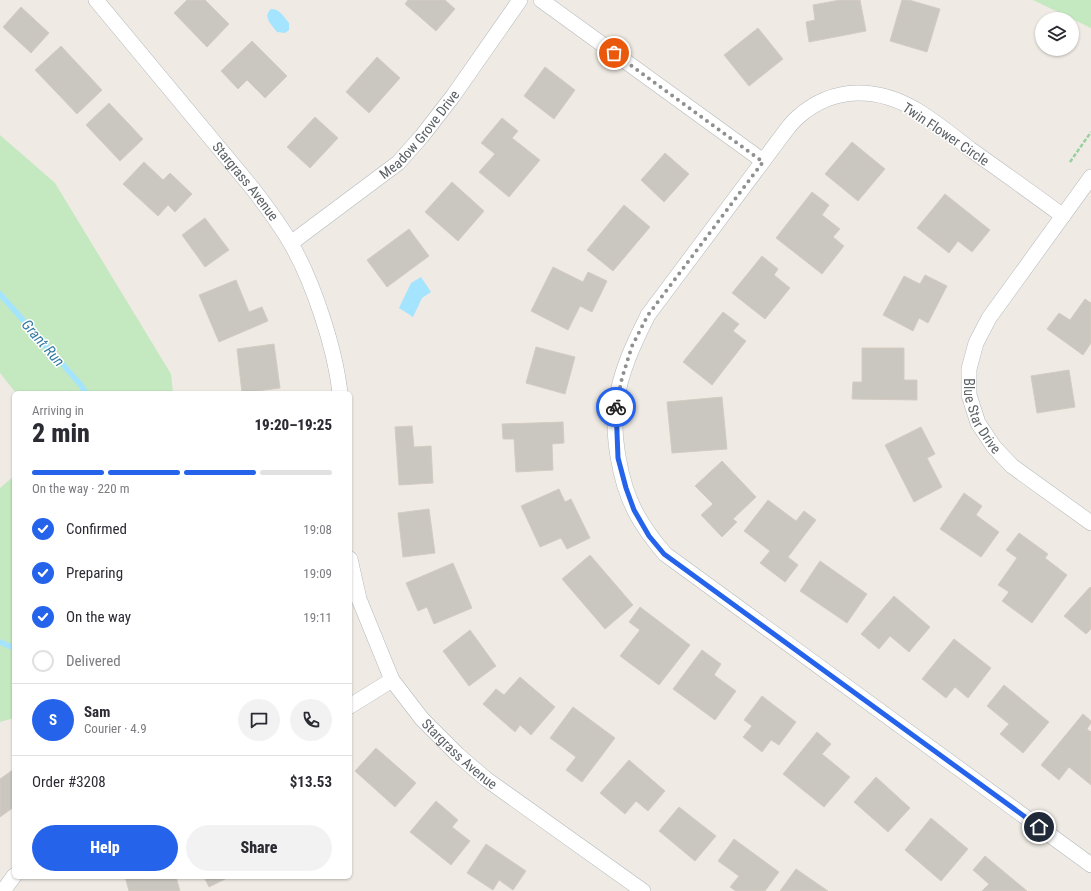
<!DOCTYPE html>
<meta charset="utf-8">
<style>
:root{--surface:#fff;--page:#f2f2f3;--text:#2b2b33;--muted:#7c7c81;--line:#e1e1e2;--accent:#2563eb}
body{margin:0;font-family:"Roboto Condensed",sans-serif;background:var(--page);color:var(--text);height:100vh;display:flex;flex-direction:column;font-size:15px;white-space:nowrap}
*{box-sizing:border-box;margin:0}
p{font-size:13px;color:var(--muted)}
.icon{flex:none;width:22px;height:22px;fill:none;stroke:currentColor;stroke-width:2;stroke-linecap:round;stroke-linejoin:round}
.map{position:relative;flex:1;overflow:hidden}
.details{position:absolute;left:12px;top:391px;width:340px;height:488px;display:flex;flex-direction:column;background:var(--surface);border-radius:6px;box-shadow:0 1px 3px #0004}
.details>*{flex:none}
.tools{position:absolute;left:1035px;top:12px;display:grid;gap:8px}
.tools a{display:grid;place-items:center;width:44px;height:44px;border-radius:50%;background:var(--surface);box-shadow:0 1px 3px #0004;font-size:20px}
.pin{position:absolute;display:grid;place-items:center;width:34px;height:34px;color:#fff;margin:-17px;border:2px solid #fff;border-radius:50%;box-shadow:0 1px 4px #0007}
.courier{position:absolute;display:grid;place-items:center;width:40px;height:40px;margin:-20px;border:3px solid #2563eb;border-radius:50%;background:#fff;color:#222;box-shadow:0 1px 5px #0007}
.overview em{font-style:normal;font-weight:800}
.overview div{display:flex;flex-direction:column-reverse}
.overview{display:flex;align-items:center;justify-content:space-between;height:68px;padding:0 20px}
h1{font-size:26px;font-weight:800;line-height:30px}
.bar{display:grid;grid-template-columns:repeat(4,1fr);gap:6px 4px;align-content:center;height:48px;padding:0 20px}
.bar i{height:5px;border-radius:3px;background:var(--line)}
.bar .current{background:var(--accent)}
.bar p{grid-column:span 4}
.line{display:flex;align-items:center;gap:10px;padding:0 20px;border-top:1px solid var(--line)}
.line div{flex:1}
.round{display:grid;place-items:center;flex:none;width:42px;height:42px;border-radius:21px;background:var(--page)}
ol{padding:0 20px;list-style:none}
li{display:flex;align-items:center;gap:12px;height:44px}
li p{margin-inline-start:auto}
li .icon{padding:4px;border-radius:50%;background:var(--accent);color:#fff;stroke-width:4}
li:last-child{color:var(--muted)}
li i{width:22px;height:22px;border:2px solid var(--line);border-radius:50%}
.cta{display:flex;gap:8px;margin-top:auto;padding:8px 20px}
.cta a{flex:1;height:46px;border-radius:24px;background:var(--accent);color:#fff;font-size:16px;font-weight:800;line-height:46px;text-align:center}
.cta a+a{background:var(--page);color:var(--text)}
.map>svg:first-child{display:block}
.green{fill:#c4e8bf}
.water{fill:#a4e4ff}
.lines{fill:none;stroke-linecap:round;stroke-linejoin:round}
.stream{stroke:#a4e4ff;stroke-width:5.5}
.building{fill:#cac6c0;stroke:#d4ccc2}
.street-casing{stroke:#b4b8bc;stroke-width:16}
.path{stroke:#9acfa1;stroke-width:2.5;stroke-dasharray:4 2;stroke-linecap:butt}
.street{stroke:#fff;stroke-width:15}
.done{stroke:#8f9191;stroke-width:4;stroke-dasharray:0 7.2}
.route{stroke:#2563eb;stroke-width:5}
.labels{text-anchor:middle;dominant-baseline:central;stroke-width:3;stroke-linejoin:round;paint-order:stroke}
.street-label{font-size:14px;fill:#5c6165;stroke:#fff}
.water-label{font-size:15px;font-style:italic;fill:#367ba5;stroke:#fff}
</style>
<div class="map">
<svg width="1091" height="891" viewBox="0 0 1091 891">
<rect width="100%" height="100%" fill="#efebe4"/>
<path class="green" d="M1033,0H1091V28Z
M0,135L55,183L171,374L173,393H16L0,373Z
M14,476V718L0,722V488Z"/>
<path class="water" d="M271,9C280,9 284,17 289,23V30L285,33L277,32C272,25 262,17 271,9Z
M421,277L431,292L422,298L413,317L399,308L411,283Z"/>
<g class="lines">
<path class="stream" d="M0,294L80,384L86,393
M0,642L14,648"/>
</g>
<path class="building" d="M187,0H205L229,24L207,47L174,13Z
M408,0H445L455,9L436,31L405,4Z
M840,0H860L866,31L809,42L806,22L815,20L813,5Z
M902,0H909L940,9L927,52L890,41Z
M21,7L49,33L31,53L3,27Z
M758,28L783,59L749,86L724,55Z
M252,41L287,76L265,98L247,80L238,89L221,71Z
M61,46L102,90L77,114L35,70Z
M377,57L400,78L369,113L346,92Z
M545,67L575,90L554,119L524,96Z
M109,103L143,139L120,161L86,125Z
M315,117L338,138L310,168L287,147Z
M502,118L518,131L512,138L540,160L509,197L479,172L495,154L481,143Z
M852,142L885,169L858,201L825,174Z
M665,153L689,174L664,202L641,180Z
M144,162L163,180L170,173L192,194L175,212L168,205L158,216L123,184Z
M452,182L484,211L458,241L425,212Z
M812,192L829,205L822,215L840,229L833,237L844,246L822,274L776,238Z
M945,194L990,230L972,252L958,241L949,253L917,228Z
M624,205L650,227L613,271L587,250Z
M205,218L229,250L205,267L182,235Z
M409,229L429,256L387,287L367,260Z
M762,256L778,269L774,275L790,288L765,319L732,293Z
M553,267L583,282L588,272L607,281L592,312L580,306L568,330L531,311Z
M925,275L947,286L928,323L919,318L913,331L883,315L904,276L920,284Z
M236,280L249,312L262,307L268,321L219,342L199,295Z
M1085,299L1091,303V343L1083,355L1047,329L1059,313L1070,320Z
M723,312L739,324L733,331L746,341L712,385L683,362Z
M274,344L280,388L242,393L237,349Z
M536,347L575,357L565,394L526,383Z
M862,348H904V380H917V400L852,399L853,382H862Z
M1069,370L1075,407L1037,413L1031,376Z
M722,397L727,449L672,453L667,402Z
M563,422L564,443L552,444L553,470L516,472L514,439H503L502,424Z
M412,426L414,447L431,446L433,483L399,485L395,427Z
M921,427L935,454L927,458L942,487L914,502L885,445Z
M722,461L756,497L733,519L737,522L722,537L701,515L713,504L695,486Z
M559,489L565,502L571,499L590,538L567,549L561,538L540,547L521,506Z
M964,493L982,506L976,515L999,532L981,557L940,529Z
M768,500L796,521L804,511L816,520L788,557L798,565L785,582L760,563L770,551L744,531Z
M429,509L435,553L403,557L398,513Z
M1019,533L1048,554L1045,558L1067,575L1032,623L1002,601L1009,592L998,585L1017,558L1006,550Z
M590,555L633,605L605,629L562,579Z
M820,561L867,594L847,623L800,591Z
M453,563L472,608L434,624L427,607L418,611L406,583Z
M1090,587L1091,588V629L1086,634L1064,616Z
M894,596L930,627L909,652L890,636L879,649L861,634Z
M640,607L690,645L659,685L620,656L640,630L629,622Z
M470,630L496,666L469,686L443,651Z
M954,639L991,668L968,698L955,687L946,698L922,679Z
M702,650L721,664L714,675L736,691L715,720L673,689Z
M520,677L555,707L531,735L520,725L515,732L483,704L496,689L504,695Z
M1004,685L1049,722L1023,753L1000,734L1009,724L987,706Z
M762,696L796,722L779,745L771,740L762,752L743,737L752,726L744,720Z
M573,707L615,738L582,782L566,770L576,757L550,738Z
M1083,714L1091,721V723L1087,729L1091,732V785L1069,767L1059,780L1041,765Z
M817,732L831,744L822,754L850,777L824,807L783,774Z
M376,748L416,783L395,807L355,771Z
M629,760L665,791L648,811L636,801L625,814L600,793Z
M14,769V807L0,817V779Z
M876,777L910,808L888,832L854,802Z
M436,801L458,820L452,827L470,841L451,865L410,832Z
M679,807L716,836L695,861L659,831Z
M931,818L968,849L941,881L905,850Z
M734,839L779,872L765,891H736L730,887L739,876L718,861Z
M486,844L526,871L513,890L499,880L493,890L467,873Z
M985,856L1027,891H982L989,884L973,870Z
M796,869L828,891H780Z
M125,877H145L146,879L153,877H176L180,891H129Z
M204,877H229L209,887Z"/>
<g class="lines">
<g class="street-casing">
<g id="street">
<path id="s1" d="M96,0L253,189C266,206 279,223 290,242C313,281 335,348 340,393"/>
<path d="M541,0L763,161"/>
<path id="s2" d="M1091,177L989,318L976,343L969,369V395L978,423L994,447L1012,466L1091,523"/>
<path d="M1063,216C1032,193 1001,171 970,149C953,136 936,122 918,111C879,87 834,85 798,117C792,122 788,128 784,133L648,315C634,343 620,372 616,404C612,436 620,482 635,511C643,527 653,540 665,554L1091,865"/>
<path id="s3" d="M291,243L398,163L422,136L453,96L520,0"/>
<path id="s4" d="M350,559L359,599L392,680L422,719L458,755L486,779L643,891"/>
<path d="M350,706L392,680"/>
<path d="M3,891L14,876"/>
</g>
</g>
<path class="path" d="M1070,162L1091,132"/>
<use href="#street" class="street"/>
</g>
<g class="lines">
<path class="done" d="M614,53L763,162L648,315L632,346L622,378L616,407"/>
<path class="route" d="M616,407L618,458L626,488L634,510L649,536L664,554L1039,827"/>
</g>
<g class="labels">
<g class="street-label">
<text stroke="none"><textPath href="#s3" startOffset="169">Meadow Grove Drive</textPath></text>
<text transform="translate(946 134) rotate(34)">Twin Flower Circle</text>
<text stroke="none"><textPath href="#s1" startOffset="235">Stargrass Avenue</textPath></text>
<text stroke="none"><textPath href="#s2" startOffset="279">Blue Star Drive</textPath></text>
<text stroke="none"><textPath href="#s4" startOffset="229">Stargrass Avenue</textPath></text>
</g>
<g class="water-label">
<text transform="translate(43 343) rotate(49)">Grant Run</text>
</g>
</g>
</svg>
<div class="tools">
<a><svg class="icon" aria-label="layers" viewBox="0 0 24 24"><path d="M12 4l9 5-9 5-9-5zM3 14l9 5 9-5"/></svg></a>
</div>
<div class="pin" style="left:614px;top:53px;background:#ea580c"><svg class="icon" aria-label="bag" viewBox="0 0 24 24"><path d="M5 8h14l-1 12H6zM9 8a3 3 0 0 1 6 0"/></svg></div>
<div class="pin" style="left:1039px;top:827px;background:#1f2937"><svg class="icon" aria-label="home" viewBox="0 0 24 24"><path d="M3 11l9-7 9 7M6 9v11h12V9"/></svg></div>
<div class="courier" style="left:616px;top:407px"><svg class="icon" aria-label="bike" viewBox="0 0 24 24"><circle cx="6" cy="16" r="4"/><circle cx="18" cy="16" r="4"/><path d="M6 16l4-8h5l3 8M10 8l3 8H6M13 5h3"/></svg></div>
<section class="details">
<div class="overview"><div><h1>2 min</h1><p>Arriving in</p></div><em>19:20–19:25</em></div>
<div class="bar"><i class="current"></i><i class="current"></i><i class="current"></i><i></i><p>On the way · 220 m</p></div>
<ol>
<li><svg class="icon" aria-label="check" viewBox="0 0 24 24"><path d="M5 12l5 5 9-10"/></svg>Confirmed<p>19:08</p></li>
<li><svg class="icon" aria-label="check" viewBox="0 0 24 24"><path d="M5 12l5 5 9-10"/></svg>Preparing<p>19:09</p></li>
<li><svg class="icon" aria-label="check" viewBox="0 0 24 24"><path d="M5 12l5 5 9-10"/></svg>On the way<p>19:11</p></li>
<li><i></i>Delivered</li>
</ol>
<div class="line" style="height:72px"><b class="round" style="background:var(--accent);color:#fff">S</b><div><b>Sam</b><p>Courier · 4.9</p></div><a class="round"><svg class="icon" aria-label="chat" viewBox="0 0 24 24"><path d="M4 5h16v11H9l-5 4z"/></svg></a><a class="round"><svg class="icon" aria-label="phone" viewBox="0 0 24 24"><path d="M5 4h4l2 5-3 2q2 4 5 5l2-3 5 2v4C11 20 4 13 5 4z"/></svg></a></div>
<div class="line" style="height:52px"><div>Order #3208</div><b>$13.53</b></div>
<div class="cta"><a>Help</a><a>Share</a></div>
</section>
</div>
